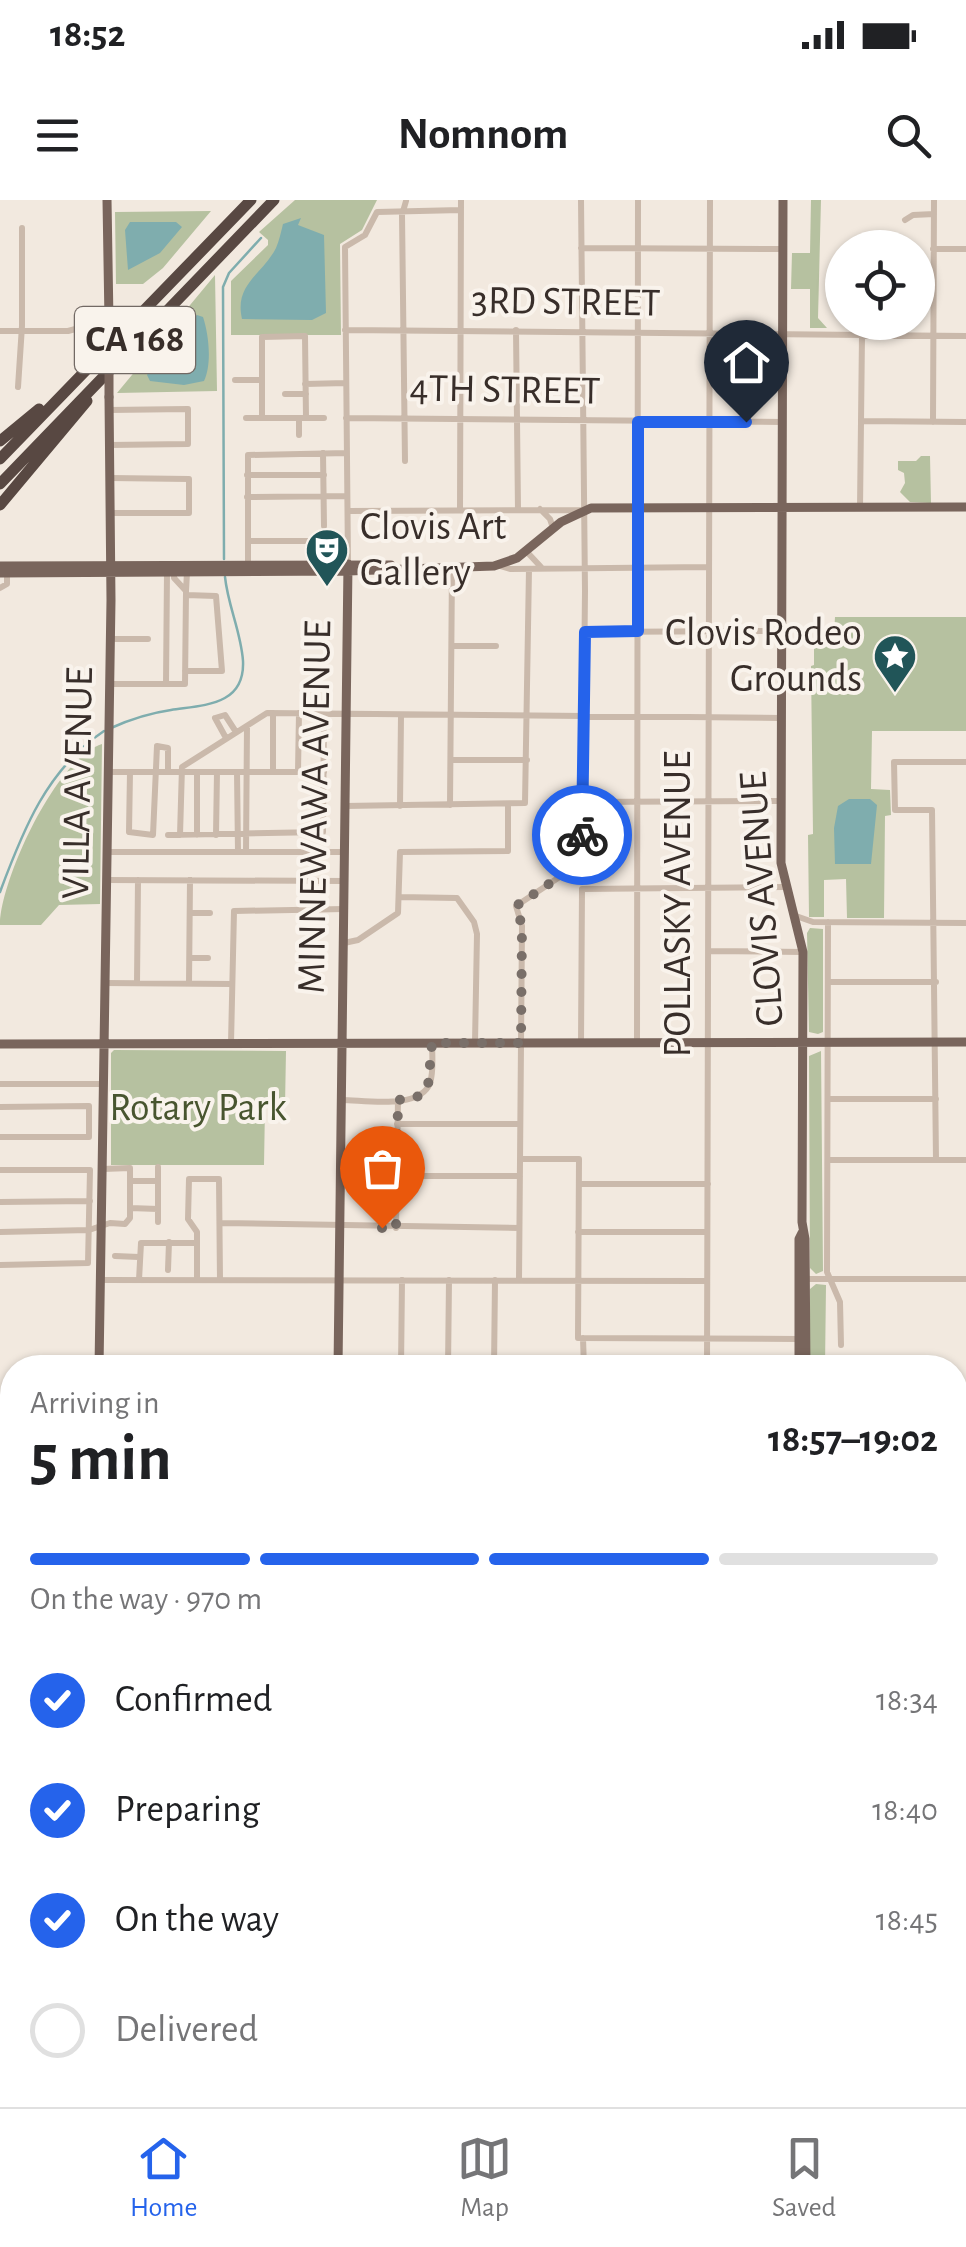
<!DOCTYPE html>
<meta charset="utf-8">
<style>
:root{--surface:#fff;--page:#f6f6f6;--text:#202124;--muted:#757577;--line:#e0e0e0;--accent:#2563eb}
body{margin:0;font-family:"Alegreya Sans",sans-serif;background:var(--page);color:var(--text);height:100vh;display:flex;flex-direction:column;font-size:38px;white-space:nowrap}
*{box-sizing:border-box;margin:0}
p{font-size:32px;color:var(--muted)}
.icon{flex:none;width:55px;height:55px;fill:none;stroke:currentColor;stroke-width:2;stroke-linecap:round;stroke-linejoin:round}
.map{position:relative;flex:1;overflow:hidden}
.panel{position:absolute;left:0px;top:1155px;width:968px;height:752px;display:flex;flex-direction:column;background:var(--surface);border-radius:40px 40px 0 0;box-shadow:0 2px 8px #0004}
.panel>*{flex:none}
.buttons{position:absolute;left:825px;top:30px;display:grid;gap:20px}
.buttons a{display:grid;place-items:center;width:110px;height:110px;border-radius:50%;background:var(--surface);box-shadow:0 2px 8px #0004;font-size:50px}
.pin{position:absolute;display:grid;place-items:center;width:85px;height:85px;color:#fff;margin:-102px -42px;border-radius:50% 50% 50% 0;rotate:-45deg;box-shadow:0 0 10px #0007}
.pin .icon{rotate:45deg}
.courier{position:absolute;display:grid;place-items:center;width:100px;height:100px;margin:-50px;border:8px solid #2563eb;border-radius:50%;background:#fff;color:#222;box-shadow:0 2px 12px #0007}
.summary em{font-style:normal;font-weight:700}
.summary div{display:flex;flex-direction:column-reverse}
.summary{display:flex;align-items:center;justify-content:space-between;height:170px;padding:0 30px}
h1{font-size:65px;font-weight:700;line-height:75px}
.bar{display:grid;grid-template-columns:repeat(4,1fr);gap:15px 10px;align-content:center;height:120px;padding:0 30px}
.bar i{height:12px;border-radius:8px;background:var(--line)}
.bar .current{background:var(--accent)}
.bar p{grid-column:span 4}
ol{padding:0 30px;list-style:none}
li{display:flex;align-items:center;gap:30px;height:110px}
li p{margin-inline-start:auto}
li .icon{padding:10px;border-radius:50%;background:var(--accent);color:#fff;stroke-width:4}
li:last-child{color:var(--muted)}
li i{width:55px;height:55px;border:5px solid var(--line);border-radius:50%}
.status{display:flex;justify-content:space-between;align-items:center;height:70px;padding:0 50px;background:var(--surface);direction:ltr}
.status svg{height:28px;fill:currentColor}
header{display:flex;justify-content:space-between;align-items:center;height:130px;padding:0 30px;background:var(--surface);font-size:45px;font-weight:700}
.tabs{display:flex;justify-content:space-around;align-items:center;height:140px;border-top:2px solid var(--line);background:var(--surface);font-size:28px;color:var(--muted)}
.tabs a{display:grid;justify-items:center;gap:5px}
.tabs .current{color:var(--accent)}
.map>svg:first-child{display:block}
.green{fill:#b6c1a0}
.water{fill:#7fadae}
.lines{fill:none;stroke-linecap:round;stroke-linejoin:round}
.stream{stroke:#7fadae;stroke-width:2.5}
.minor{stroke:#cab9ab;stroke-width:6}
.major{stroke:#79655c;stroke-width:9}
.highway{stroke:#584842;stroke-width:11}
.major-bridge{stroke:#79655c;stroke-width:9}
.done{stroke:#796f69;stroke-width:10;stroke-dasharray:0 18}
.route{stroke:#2563eb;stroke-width:12}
.labels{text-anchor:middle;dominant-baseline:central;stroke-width:8;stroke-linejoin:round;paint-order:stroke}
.shield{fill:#f9f3ec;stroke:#726964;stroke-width:2.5}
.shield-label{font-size:38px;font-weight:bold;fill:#382e2a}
.street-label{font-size:40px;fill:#382e2a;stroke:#f9f3ec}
.poi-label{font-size:40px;fill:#382e2a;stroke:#f9f3ec;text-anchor:start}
.park-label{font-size:40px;fill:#48552f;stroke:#f9f3ec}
</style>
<div class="status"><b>18:52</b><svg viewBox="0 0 49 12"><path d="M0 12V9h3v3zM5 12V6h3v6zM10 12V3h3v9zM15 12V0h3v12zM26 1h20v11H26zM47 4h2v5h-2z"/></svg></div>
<header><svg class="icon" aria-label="menu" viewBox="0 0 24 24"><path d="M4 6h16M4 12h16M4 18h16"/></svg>Nomnom<svg class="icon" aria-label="search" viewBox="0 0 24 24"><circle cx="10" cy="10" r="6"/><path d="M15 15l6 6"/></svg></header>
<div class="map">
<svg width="966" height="1907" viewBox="0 0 966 1907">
<rect width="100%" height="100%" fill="#f2e9df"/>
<path class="green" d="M295,0H377L362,30L340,44L341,135H231V81L268,45V40L259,32Z
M811,0H821L818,118L827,128H810V89H791L792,53H810Z
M211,11L163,68L143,84H116L115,12Z
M215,75L217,191L117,193Z
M921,256H930L931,303L910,302L900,292L905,283L904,273L898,270V261H916Z
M835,417H966V531H872L871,589L890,590L891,615L885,616L884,718H847L846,679L824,680V717H809L808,635L813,634L811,466L814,465V434H834Z
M102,544L100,704L59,705L41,725H0C0,681 56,558 102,544Z
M810,728L823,729V832L818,834L809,832L807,733Z
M114,850L286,851L285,906L265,907L264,965H111V853Z
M821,851L823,1071L816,1074L810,1068L809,856Z
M816,1084L826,1085L825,1167L810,1168V1089Z"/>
<path class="water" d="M301,18L298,25L324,35L326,113L312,120L242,119C234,84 262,75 276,48C279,41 281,32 283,24Z
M130,22H176L182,27L160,53L128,70L125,30Z
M197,115L203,117C209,135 212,164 204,181L184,185L150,181L147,175L158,155Z
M849,599H870L877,605L871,664H835L834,628L838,606Z"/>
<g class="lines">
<path class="stream" d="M224,359L223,87L229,73L261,38
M111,528C131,519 150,513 171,510C203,505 245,506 243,461C241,432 228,406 225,377
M0,692C23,630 47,569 104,531
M833,1895L848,1907"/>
<path class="minor" d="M581,0L585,391L582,675
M905,20L913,15L934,14
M581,48L783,49
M933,49H966
M345,130L966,136
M516,130L518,310
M0,131H68L109,120
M305,136L306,218H262V137Z
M235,180H262
M305,184L346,183
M18,187L22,126V28
M285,194H306
M109,210L188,209V244L110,245
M246,218H262
M299,218V235
M306,218H324
M346,218L782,222
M862,221L966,222
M933,222L934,0
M323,253L324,326
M405,261L402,15L406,1
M247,275H324
M110,278L189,279V313H110
M247,297L347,296
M860,308L862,135
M540,309L550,319L553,328
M460,310L461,0
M348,311L584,310
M248,341H309
M527,352L541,367
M248,364V255L347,253
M348,364L345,47L365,35L377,12L461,10
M500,366L510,369L709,367
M174,373V378L186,391L187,372
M0,388L7,384V373
M585,432L782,431
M110,439H148
M452,446H496
M185,471H222L216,396L186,395
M110,484H166L167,372
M166,484H185L186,392
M226,538L215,518L225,515L236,532
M451,560H527
M108,572H324
M130,572L129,632L153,635L157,546L168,548V572
M237,572L238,652
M273,572V513
M298,572L299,513
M585,602L781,601
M450,605L452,367
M345,606L525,603L529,369
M400,606L401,516
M168,635L323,632L324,513
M180,635L182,567L267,513L781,518
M197,635V572
M216,635L217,572
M107,652H344
M246,652L247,526
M107,680L344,681
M399,697L457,698L474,722L477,734L475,843
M190,713H210
M796,716L813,722L966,723
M828,722L827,1072L840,1102L841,1145
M344,743L358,740L398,713L400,652L508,651V605
M708,751L803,752
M190,758H208
M828,782H936
M105,783L232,784
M137,783L138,680
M189,783L190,680
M231,843L234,711L344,709
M581,843L582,689L784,687
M637,843L638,0
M0,884H103
M828,899H936
M342,900C365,900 420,910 430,883C434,871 432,855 432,843
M0,907L89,906V937H0
M397,924H520
M520,959H579L578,1138L799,1139
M828,960H966
M936,960L932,610H895L894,562H966
M0,970H90L88,1063L0,1065
M397,976H520
M130,981H158
M579,984H708
M0,1002L90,1001
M130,1008L158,1009
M158,1022V967
M221,1023L519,1028
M396,1028L398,900
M0,1032L89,1030L110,1023L125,1024L130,1018V968L103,969
M578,1032H707
M115,1056L139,1057
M168,1070L169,1042
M806,1079H966
M100,1080L707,1081
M139,1080L141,1043H197
M197,1080V1032L188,1019L189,979H219L220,1080
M519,1080L522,726L516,706L570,670L582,669
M583,1138L584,1168
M401,1168L402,1080
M448,1168L449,1080
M494,1168L495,1080
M707,1168L710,0
M0,1255H12
M0,1471H12
M955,1548H966
M0,1556H12
M955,1556H966
M0,1675H12
M955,1792H966
M0,1794H12
M2,1848L3,1907
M50,1895V1907
M97,1895V1907
M242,1895L491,1898L532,1901L557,1907
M787,1895V1907
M611,1907L616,1895
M948,1907V1895"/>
<path class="major" d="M107,0L109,121
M783,0L781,663L803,752L802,1022L805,1039L806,1168
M0,366L391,365
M0,373L348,371L494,366L517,358L561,322L591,308L966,307
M0,844L966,842
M99,1168L111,400L109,197
M338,1168L348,364
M799,1168V1039L802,1033
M955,1312H966
M0,1315L12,1314
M955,1321H966
M0,1324H12
M795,1907V1895
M804,1907V1895"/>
<path class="highway" d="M0,241L39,209
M0,259L251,0
M0,284L274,0
M0,305L87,201"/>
<path class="major-bridge" d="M109,121V197"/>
</g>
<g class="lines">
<path class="done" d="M382,1028H396L398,900L417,897L428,886L432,843H521L522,726L516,706L570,670L582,668V635"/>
<path class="route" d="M582,635L585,432L638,431V222H746"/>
</g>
<defs>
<g id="theatre-pin" transform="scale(2.25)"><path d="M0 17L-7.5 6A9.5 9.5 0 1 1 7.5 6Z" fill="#215558" stroke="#f9f3ec"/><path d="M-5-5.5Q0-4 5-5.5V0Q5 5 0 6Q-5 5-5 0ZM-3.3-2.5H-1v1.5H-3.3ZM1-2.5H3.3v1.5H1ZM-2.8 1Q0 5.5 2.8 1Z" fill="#fff"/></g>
<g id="sight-pin" transform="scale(2.25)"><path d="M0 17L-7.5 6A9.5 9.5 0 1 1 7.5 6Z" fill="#215558" stroke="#f9f3ec"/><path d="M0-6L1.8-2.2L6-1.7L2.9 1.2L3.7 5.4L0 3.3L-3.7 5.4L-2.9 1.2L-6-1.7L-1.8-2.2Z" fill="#fff"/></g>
</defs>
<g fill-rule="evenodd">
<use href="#theatre-pin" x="327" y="350"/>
<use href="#sight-pin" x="895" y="456"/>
</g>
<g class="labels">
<rect class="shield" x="75" y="107" width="120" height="66" rx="8"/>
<g class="shield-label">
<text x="135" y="140">CA 168</text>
</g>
<g class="street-label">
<text transform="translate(566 102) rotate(1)">3RD STREET</text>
<text transform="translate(505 190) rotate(1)">4TH STREET</text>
<text transform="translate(78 583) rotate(-89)">VILLA AVENUE</text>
<text transform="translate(315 607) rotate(-89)">MINNEWAWA AVENUE</text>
<text transform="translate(762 699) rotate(-94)">CLOVIS AVENUE</text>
<text transform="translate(678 704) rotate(-90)">POLLASKY AVENUE</text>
</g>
<g class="poi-label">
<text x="360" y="327">Clovis Art<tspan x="360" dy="46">Gallery</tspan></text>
<text x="862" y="433" text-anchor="end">Clovis Rodeo<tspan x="862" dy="46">Grounds</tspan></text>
</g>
<g class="park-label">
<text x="198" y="908">Rotary Park</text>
</g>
</g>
</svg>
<div class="buttons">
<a><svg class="icon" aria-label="locate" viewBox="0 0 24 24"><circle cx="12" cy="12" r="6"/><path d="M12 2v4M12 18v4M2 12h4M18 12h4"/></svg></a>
</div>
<div class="pin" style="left:382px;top:1028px;background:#ea580c"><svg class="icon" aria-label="bag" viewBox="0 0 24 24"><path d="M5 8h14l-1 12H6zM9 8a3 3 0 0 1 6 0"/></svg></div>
<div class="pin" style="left:746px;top:222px;background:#1f2937"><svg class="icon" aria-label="home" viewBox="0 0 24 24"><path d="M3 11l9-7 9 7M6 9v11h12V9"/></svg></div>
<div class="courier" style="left:582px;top:635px"><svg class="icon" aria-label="bike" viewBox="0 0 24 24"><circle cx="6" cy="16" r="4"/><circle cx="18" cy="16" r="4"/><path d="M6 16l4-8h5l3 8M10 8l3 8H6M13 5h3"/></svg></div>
<section class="panel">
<div class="summary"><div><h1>5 min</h1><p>Arriving in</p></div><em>18:57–19:02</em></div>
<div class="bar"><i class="current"></i><i class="current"></i><i class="current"></i><i></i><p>On the way · 970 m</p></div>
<ol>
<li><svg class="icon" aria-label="check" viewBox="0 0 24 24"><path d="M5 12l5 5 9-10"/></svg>Confirmed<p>18:34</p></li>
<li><svg class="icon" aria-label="check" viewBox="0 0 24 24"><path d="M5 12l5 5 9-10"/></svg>Preparing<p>18:40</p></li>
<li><svg class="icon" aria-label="check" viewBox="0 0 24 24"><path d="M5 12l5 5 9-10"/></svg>On the way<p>18:45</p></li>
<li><i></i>Delivered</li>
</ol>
</section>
</div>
<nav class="tabs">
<a class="current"><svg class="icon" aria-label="home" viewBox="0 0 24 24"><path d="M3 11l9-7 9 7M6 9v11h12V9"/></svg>Home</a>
<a><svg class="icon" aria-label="map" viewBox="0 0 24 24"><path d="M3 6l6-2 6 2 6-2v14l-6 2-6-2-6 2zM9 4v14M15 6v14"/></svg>Map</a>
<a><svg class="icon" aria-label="saved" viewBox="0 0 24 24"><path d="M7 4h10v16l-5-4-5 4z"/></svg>Saved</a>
</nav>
